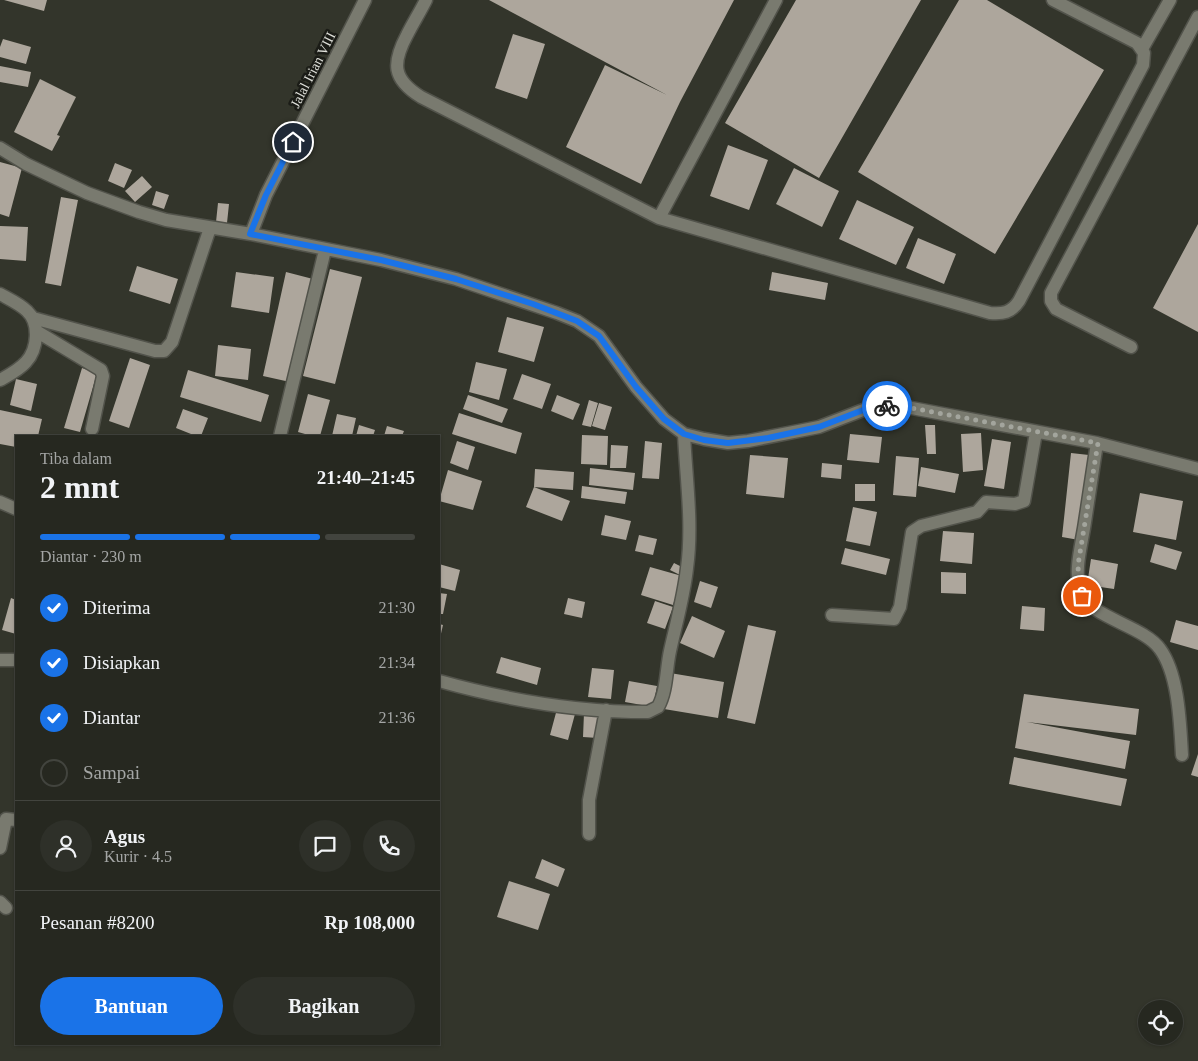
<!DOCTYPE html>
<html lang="id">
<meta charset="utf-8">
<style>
:root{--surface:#262820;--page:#2e3029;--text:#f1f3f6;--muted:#a4a6a5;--line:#42443e;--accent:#1a73e8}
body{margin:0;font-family:"Times New Roman",serif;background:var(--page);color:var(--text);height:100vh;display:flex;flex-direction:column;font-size:19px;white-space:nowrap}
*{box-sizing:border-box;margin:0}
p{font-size:16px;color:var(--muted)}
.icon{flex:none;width:28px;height:28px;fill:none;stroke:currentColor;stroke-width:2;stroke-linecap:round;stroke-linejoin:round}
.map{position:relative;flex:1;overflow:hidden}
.drawer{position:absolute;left:15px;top:435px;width:425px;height:610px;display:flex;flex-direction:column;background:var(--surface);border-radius:0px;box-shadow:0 1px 4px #0004,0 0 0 1px var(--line)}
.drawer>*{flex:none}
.tools{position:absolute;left:1138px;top:1000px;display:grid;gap:10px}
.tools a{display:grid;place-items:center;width:45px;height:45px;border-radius:50%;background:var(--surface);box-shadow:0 1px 4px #0004,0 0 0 1px var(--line);font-size:25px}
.pin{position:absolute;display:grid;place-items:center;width:42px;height:42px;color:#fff;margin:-21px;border:2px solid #fff;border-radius:50%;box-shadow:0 1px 5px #0007}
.courier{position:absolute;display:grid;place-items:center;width:50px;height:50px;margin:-25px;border:4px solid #1a73e8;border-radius:50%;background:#fff;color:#222;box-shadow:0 1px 6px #0007}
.head em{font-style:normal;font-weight:800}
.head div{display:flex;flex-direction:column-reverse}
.head{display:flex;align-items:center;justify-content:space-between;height:85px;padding:0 25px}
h1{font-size:32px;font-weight:800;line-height:38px}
.bar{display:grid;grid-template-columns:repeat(4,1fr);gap:8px 5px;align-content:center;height:60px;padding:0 25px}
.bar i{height:6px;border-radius:4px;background:var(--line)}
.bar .selected{background:var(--accent)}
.bar p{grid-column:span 4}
.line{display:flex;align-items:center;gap:12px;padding:0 25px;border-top:1px solid var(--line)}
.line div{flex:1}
.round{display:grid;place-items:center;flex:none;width:52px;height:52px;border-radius:26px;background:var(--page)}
ol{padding:0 25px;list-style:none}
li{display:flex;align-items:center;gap:15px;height:55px}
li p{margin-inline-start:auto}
li .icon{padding:5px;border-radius:50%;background:var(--accent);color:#fff;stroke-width:4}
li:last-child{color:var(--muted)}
li i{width:28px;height:28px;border:2px solid var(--line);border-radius:50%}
.primary-button{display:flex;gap:10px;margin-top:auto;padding:10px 25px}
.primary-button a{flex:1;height:58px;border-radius:30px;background:var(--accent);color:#fff;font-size:20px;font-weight:800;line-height:58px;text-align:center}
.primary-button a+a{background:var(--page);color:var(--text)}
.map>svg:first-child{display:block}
.building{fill:#ada69c}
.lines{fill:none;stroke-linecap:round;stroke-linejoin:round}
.service-casing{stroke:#52534b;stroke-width:15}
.minor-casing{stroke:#52534b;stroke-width:15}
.service{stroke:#797a6f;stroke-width:12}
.minor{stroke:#797a6f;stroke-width:12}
.done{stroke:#a3a59d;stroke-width:5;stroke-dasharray:0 9}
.route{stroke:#1a73e8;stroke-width:6}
.labels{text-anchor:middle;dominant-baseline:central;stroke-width:5;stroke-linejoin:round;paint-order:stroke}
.street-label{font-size:14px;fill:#e0e1db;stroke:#1b1c17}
</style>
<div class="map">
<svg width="1198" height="1061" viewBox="0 0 1198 1061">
<rect width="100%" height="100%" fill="#33352b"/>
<path class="building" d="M4,0H47L44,11Z
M489,0H734L680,102L641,184L566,147L605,65L667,95Z
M796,0H921L819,178L725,123Z
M959,0H987L1104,70L995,254L858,172Z
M513,34L545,44L527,99L495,88Z
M3,39L31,47L26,64L0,57V47Z
M0,66L31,72L28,87L0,82Z
M40,79L76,97L57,135L60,136L52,151L14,132Z
M728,145L768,160L749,210L710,196Z
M0,162L22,168L9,217L0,214Z
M115,163L132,170L124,188L108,181Z
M794,168L839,191L822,227L776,204Z
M142,176L152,187L135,202L125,191Z
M156,191L169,195L164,209L152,205Z
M61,197L78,200L61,286L45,283Z
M857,200L914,227L896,265L839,239Z
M218,203L229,204L227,223L216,222Z
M1198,224V332L1153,308Z
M0,226L28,227L26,261L0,259Z
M918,238L956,254L944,284L906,268Z
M137,266L178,279L170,304L129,291Z
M330,269L362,277L335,384L303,376Z
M236,272L274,277L269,313L231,307Z
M286,272L313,279L290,382L263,376Z
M772,272L828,283L825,300L769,290Z
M507,317L544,327L534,362L498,352Z
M218,345L251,349L248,380L215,376Z
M130,358L150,365L129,428L109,421Z
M476,362L507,369L499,400L469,392Z
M82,368L97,373L80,432L64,428Z
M188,370L269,395L261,422L180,397Z
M522,374L551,384L542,409L513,399Z
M16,379L37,384L31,411L10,405Z
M308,394L330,400L320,436H312L298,432Z
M468,395L508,409L502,423L463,409Z
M557,395L580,404L573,420L551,411Z
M589,400L598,403L591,427L582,425Z
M599,403L612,407L605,430L592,426Z
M183,409L208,418L201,436H196L176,428Z
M0,410L42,419L38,436H16V447L0,444Z
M459,413L522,433L516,454L452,434Z
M337,414L356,418L352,436H332Z
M359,425L375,430L373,436H356Z
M925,425H935L936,454H927Z
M387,426L404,431L402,436H384Z
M981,433L983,470L963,472L961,434Z
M850,434L882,437L879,463L847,460Z
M582,435L608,436L607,465L581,464Z
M992,439L1011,442L1004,489L984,486Z
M457,441L475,447L468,470L450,463Z
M645,441L662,443L659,479L642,478Z
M611,445L628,446L626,468H610Z
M1071,453L1089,455L1079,540L1062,537Z
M750,455L788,458L784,498L746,494Z
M896,456L919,458L916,497L893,495Z
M822,463L842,465L841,479L821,477Z
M921,467L959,474L955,493L918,486Z
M590,468L635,473L633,490L589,485Z
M535,469L574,472L573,490L534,487Z
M448,470L482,481L473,510L439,501Z
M855,484H875V501H855Z
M582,486L627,492L625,504L581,498Z
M534,487L570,501L562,521L526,507Z
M1140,493L1183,501L1176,540L1133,532Z
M853,507L877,512L870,546L846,541Z
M605,515L631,521L626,540L601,535Z
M943,531L974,533L972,564L940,561Z
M639,535L657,539L653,555L635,551Z
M1155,544L1182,552L1176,570L1150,562Z
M845,548L890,559L886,575L841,564Z
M1091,559L1118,564L1114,589L1087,585Z
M674,563L686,569L682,576L670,570Z
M439,564L460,570L455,591L439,587Z
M650,567L682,576L673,605L641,595Z
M941,572L966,573V594L941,593Z
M700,581L718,587L711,608L694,602Z
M439,593L447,594L443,614H439Z
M11,598L16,600V634L2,630Z
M568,598L585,602L582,618L564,614Z
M655,601L673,607L665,629L647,623Z
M1022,606L1045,608L1044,631L1020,629Z
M692,616L725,631L714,658L680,643Z
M1176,620L1198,626V650L1170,642Z
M439,624L443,625L440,638H439Z
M748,625L776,631L755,724L727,718Z
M501,657L541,668L537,685L496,673Z
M592,668L614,670L611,699L588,697Z
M670,673L724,682L718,718L664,709Z
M629,681L657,686L653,707L625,702Z
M1024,694L1139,709L1136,735L1027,722L1130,741L1125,769L1015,748Z
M557,709L575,714L568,740L550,735Z
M584,713H598V738L583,737Z
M1198,754V777L1191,775Z
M1014,757L1127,779L1121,806L1009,784Z
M542,859L565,869L558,887L535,878Z
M509,881L550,894L538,930L497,917Z"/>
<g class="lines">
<g class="service-casing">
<path id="service" d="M426,0C420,12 413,23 407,35C392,63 392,79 421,97L659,218L990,313C1003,314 1011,313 1019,301L1143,65L1144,53L1137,43L1053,0
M1142,49L1170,0
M659,218L776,0
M1131,347L1056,309L1051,301V293L1198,17"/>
</g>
<g class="minor-casing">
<path id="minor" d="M0,148L26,164L87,193L139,212L166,220L251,234L381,260L456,279L557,313L577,321L599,336L636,387L664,419L684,434L704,439L728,443L748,441L819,427L871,407L901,406L1097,443L1198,469
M251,234L266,195L365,0
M0,294C9,299 20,304 27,311C40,323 38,349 26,362C19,370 9,375 0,380
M33,318L155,351H164L172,342L210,228
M36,331L101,370L103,376L92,429
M280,436L325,250
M1097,443C1093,470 1089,496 1085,522C1082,544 1073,571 1081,593C1089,617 1144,626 1160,649C1179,675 1180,724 1182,755
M0,502L16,509
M832,615L894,619L900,607L912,532L921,526L977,512L986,502L1015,504L1024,501L1036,432
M0,660H16
M439,681C507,700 578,712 648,712L658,707C667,691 666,669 670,651C676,624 684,596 687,568C693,524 686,478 684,434
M589,834V800L606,710
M0,848L6,819L16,820
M0,902L6,908"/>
</g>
<use href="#service" class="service"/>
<use href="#minor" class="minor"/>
</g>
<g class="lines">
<path class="done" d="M887,406H901L1098,443L1078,565L1079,587L1082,596"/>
<path class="route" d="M293,142L266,195L250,234L381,260L456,279L533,304L577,321L599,336L636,387L664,419L684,434L704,440L728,443L768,438L819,427L871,407L887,406"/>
</g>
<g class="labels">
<g class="street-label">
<text transform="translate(313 70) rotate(-63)">Jalal Irian VIII</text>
</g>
</g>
</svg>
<div class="tools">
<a><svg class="icon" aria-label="locate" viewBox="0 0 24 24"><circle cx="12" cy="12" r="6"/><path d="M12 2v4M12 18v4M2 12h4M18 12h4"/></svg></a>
</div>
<div class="pin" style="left:1082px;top:596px;background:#ea580c"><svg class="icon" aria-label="bag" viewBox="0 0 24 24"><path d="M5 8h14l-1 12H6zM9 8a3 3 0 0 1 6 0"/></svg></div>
<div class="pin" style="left:293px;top:142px;background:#1f2937"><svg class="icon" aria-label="home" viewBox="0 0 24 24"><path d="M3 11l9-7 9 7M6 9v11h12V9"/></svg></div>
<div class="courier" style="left:887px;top:406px"><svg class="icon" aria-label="bike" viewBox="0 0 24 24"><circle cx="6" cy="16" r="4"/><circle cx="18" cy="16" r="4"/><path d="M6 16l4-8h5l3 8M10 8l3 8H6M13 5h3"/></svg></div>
<section class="drawer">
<div class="head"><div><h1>2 mnt</h1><p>Tiba dalam</p></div><em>21:40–21:45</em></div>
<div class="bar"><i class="selected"></i><i class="selected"></i><i class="selected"></i><i></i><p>Diantar · 230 m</p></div>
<ol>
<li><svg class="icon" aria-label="check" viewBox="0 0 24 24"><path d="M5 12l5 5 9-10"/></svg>Diterima<p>21:30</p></li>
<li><svg class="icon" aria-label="check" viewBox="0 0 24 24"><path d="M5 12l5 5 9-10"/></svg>Disiapkan<p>21:34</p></li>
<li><svg class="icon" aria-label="check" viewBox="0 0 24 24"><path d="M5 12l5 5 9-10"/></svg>Diantar<p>21:36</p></li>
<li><i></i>Sampai</li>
</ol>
<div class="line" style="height:90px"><a class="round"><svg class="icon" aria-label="person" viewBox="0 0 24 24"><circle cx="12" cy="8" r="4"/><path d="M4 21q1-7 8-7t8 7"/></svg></a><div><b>Agus</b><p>Kurir · 4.5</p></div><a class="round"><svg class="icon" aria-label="chat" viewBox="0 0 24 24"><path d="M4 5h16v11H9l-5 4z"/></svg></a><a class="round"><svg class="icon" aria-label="phone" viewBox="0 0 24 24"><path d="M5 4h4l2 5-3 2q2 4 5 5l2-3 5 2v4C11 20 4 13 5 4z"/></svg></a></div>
<div class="line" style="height:65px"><div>Pesanan #8200</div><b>Rp 108,000</b></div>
<div class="primary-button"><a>Bantuan</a><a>Bagikan</a></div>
</section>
</div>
